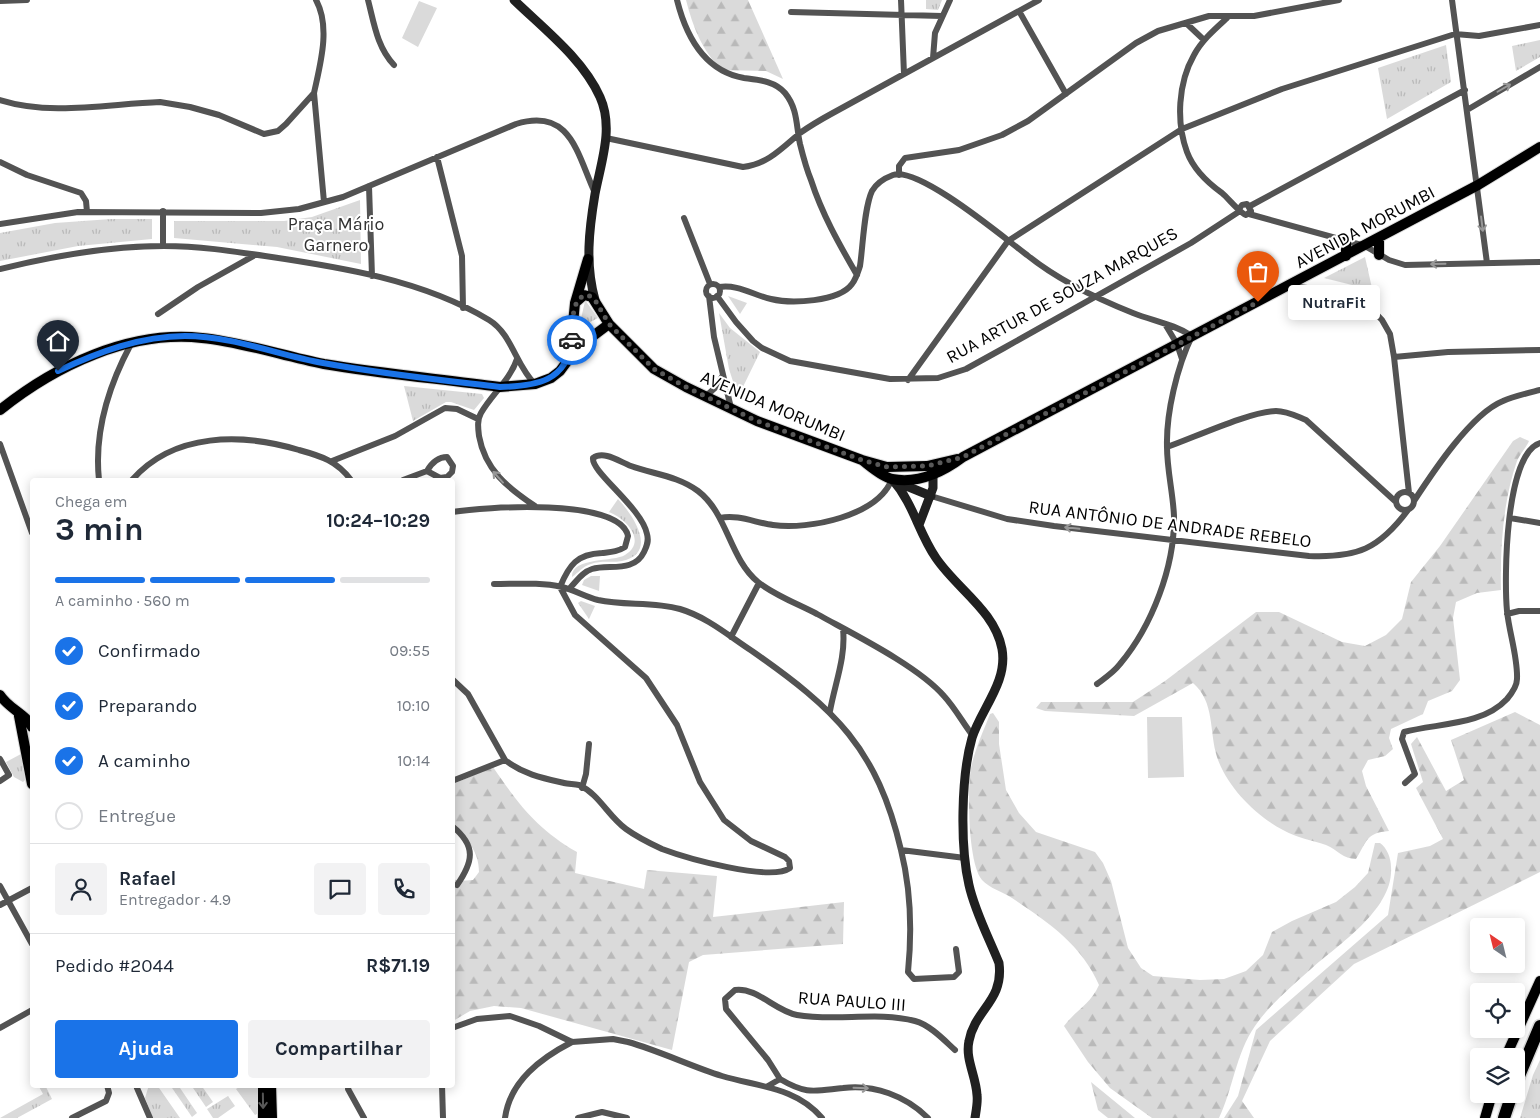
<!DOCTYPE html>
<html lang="pt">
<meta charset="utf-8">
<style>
:root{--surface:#fff;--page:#f2f2f3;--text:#1f2937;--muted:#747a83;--line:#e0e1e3;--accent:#1a73e8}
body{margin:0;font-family:Karla,sans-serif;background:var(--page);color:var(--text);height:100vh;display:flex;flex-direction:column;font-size:19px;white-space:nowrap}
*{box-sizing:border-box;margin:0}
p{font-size:16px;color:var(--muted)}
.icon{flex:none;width:28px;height:28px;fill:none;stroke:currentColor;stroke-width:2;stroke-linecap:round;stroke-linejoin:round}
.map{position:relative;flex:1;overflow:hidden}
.side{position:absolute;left:30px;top:478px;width:425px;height:610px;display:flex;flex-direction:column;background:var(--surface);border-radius:5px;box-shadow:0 2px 12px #0003}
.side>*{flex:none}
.needle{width:32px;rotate:325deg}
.fabs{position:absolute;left:1470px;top:918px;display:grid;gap:10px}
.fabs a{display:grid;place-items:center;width:55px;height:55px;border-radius:5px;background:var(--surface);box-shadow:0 2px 12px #0003;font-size:25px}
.pin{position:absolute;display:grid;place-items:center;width:42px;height:42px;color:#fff;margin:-51px -21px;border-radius:50% 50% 50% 0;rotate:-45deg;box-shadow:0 0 5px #0007}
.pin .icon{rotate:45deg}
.courier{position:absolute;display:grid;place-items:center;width:50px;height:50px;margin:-25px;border:4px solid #1a73e8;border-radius:50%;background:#fff;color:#222;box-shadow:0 1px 6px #0007}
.bubble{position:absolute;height:35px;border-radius:5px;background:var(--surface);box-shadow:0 2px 12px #0003;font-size:16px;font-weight:700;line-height:35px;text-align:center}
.summary em{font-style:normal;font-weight:700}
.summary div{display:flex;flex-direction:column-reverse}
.summary{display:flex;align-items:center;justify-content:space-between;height:85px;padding:0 25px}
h1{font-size:32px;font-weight:700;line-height:38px}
.bar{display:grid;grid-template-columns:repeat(4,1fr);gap:8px 5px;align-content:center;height:60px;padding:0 25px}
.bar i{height:6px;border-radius:4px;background:var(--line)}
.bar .current{background:var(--accent)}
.bar p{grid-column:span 4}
.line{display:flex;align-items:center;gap:12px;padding:0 25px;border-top:1px solid var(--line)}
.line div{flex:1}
.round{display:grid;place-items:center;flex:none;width:52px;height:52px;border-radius:5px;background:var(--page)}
ol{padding:0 25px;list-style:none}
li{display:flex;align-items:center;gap:15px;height:55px}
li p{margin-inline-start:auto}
li .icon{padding:5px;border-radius:50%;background:var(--accent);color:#fff;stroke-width:4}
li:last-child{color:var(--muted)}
li i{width:28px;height:28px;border:2px solid var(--line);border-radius:50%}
.action{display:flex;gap:10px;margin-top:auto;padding:10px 25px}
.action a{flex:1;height:58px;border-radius:5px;background:var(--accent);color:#fff;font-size:20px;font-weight:700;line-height:58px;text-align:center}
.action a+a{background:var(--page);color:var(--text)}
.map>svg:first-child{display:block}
.grass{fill:url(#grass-tufts)}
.forest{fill:url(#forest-firs)}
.garden{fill:#dadada}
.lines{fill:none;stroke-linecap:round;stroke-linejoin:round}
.primary-casing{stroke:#dbdbdb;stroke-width:12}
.highway-casing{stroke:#dbdbdb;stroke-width:15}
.street{stroke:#535353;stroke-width:6}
.secondary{stroke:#202020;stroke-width:9}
.primary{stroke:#000;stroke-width:10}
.highway{stroke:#000;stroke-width:12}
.oneway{stroke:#989898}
.oneway2{stroke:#595959}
.done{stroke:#595959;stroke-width:5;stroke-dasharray:0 9}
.route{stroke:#1a73e8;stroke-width:6}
.labels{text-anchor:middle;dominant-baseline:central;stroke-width:4;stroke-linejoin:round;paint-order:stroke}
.park-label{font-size:18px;fill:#313131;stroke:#fff}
.street-label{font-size:18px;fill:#000;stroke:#fff}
</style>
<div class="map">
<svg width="1540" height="1118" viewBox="0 0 1540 1118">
<defs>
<pattern id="grass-tufts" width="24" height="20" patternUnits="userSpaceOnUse" patternTransform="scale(1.25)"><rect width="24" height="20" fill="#dadada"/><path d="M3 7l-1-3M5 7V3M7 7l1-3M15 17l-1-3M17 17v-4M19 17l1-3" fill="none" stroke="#b9b9b9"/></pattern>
<pattern id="forest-firs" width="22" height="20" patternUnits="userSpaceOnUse" patternTransform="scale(1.25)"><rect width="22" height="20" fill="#dadada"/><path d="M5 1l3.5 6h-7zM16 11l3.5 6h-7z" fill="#b9b9b9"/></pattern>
</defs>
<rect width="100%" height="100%" fill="#fff"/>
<path class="grass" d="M926,0H942L938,10L926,9Z
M1540,40V57L1516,71L1512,46Z
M1446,45L1451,82L1387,119L1378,68Z
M360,200L361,264L277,247L174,238V221H284L312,217Z
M111,219H152V239L78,246L0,261V233L55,223Z
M1365,257L1374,297L1356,286L1324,278Z
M728,296L747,303L740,314Z
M585,300L598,318L579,328L585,301Z
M719,313L730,328L760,352L738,397L729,369Z
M404,386L482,394L484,398L474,410L451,402H446L413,421Z
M618,499C633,515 659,553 622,561C612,563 601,560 591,564C583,566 578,573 572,577C571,557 614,562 625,555C648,541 625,518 609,512Z
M591,576H600L599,591L582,585L584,580Z
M581,601L595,606L589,619L578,603Z
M21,754L25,780L23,782L14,777L6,762Z
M1540,1060V1118H1520L1533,1075Z
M38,1085H45L52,1099L17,1118H0L43,1094Z
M149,1085H157L180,1118H153L145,1098Z
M170,1085H178L197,1113L192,1117Z
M191,1085H201L213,1102L206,1107Z
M242,1085H257V1114L255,1115L236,1089Z
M228,1096L235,1106L218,1118H213L207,1109Z"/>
<path class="forest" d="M686,0H748L783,79L766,71L722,70C702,51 693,27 686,0Z
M1520,437L1529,441C1526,448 1520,454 1517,461C1503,501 1500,548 1501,590L1477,593L1456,602L1453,618L1460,680L1452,691L1428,701L1423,714L1391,729L1389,738L1393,749L1385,756L1368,760L1362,771L1366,786L1389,831C1365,833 1367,842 1356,859C1343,859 1338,850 1326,845C1312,840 1297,838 1283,830C1256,816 1227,787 1217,757C1209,731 1215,702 1193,683L1134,716L1045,711L1036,708L1041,702H1133L1165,681L1256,612H1279L1342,642L1365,646L1386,635L1402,619L1411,582L1440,546L1513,441Z
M1515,712L1540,725V872L1354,964L1270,1041L1242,1101L1254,1118H1224L1238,1096L1256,1030L1388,915L1398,853L1430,846L1443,839L1416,788L1423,782L1411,744L1417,737L1446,791L1464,780L1451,740Z
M993,713L999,722V744L1006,790L1019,813L1036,832L1095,852L1103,863L1111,881L1128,948L1141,968L1153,976L1200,980L1224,979L1246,971L1263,955L1272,932L1292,921L1336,902L1355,887L1368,873L1375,843H1380C1387,848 1391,858 1391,867C1394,909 1339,944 1311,969C1292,986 1270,1004 1255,1026C1236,1053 1233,1089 1219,1118H1152L1110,1088L1088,1062L1064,1026C1077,1009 1090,1005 1099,985C1082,945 1047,921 1012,898C1003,892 989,888 982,880C968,864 967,790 971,768C975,749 983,732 990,714Z
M493,767C519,805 537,829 577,852L575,873L644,889L647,870L717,876L713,917L844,902L843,944L703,955L689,962L672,1050L521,1008L494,1006L470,1011L453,1021L452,879L460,881L473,880L479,872C479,851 467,839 453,825V784Z
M1091,1082L1135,1118H1108L1098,1110Z"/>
<path class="garden" d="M419,1L437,8L418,47L402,38Z
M1147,717H1182L1184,777L1148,778Z"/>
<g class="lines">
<g class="primary-casing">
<path id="primary" d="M1379,255V239
M1346,256V241
M575,303L584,295L592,297L609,324L654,369L686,387L757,421L862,460L887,467L927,466L957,459
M570,354L575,303L588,259
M0,410C55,366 129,330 202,338C243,342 283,356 324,364C383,374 442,379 500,387L535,384L551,378L560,371L577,348L609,324
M862,460C870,466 882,477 892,479C918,484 943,472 963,457L1478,185L1540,147
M0,695C8,708 27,715 32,727
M19,716L32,784
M1506,1056L1540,981
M263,1085V1118
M271,1085L272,1118
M1485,1118L1492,1094"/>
</g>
<g class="highway-casing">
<path id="highway" d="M1516,1083L1540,1026
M1504,1118L1512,1094"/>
</g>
<path class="street" d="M368,0C374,23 377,47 394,65
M677,0C686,36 704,71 744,78C759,80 775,81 785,93C798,109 796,126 800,144C803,156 806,168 811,180C822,214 839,244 857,275
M901,0L904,74
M1452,0L1487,263
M0,1L27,0
M1019,11L1066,94
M791,12L942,16
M1227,18C1215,29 1202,40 1194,55C1178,83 1176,122 1187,152C1193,168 1208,183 1222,193C1228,198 1241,214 1246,215L1251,211L1247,204L1242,205L1239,209
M1186,23L1204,40
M933,58L935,33L950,0
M314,93C320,65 331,27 316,0
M0,100C51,116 107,104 160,102L190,107L219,115L264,134L278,131L286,124L314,93L324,202
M1467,110L1540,67
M606,138L743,167C768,164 782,148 800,133C810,126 820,120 831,114L1039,0
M437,157L462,256L463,308
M0,162L27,175L81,193L86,201L87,212
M899,175V166L905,158L959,150L1002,135L1028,121L1136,43L1158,31L1209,16H1254L1339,0
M369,186L372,276
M1250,206L1465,90
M163,211V246
M1249,214L1365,246L1389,260L1405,265L1540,262
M684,218L710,284
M0,224L78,212L261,213L299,209L343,197L516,124C571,107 577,154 595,193
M0,269C53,256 110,246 164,246C198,246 232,251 265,256C340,267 423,280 489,320C512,334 516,366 535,384
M706 291a7 7 0 1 1 14 0a7 7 0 1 1-14 0Z
M1290,286L1342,292L1362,299L1382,320L1390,334L1394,357L1409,493
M719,287C738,284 753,295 771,299C791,304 839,302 852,284C856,279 858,272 860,266C863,246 864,208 872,191C876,184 885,178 893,175C919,166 1004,238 1027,255C1058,280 1095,298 1133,313C1153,321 1174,324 1192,336C1177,367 1166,413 1167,447C1167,470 1173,493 1174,516C1175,566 1152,626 1120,664C1114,672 1105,678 1097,684
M709,296L714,337L731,408
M717,296L736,322L753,341L762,348L790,361L890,379L938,378L966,369L1004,348L1191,243L1240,211
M158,314L198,287L255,255
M1165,324L1177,344L1182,359
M1394,357L1448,352L1540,350
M517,359C510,380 492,394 481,413C477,420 478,428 479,436C485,470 508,488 535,506
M908,380L1008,241L1182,129L1282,89L1455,34L1479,36L1540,25
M706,396L716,387L723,375
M0,444L32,533
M1167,447C1193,438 1251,411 1276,411C1287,411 1296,416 1306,420L1396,502
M332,461L395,436L445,408L457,409L478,419
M99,480C94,433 109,385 131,344
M132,480C174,432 242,433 299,450C321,456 337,461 351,480
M403,480L427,471C431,464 438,457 447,457L453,466L452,472L447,477L440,478L427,471
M1396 501a9 9 0 1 1 18 0a9 9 0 1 1-18 0Z
M931,496L1007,519L1054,526L1309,556C1357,558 1379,549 1408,510
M1414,501C1433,472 1471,414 1503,401C1514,396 1528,393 1540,390
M452,512C483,507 620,497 628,536L625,547C617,552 611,552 602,553C577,554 569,565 560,587L575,615L646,678L677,725L700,782L724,820L751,841L785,857L789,861L790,868C770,882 686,858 662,849C649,843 637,837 626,829C608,816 599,794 579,785C574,784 568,784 564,783C542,778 523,774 505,760L468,694L452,679
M720,518C738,514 756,523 773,525C809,530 878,516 892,479
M1510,518L1540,523
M494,584C517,584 540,582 562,587C574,590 586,597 598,600C625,606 653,601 680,609C707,617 729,636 752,651C835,709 877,748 901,850L965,858
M569,589C576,582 582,572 592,569C609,564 634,573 644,552C647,546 649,541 647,534C642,508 591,472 593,458C604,450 620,462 631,466C653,474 678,476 698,491C728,514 729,558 758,582C774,595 798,604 817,614C853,634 918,666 944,696C955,708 963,723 973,736
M1507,614L1519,611H1540
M731,637L759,583
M830,711C835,683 846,657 843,629
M0,759L9,775L0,781
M452,781L505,760
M1405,783L1415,774L1402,739L1404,732C1437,723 1482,726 1507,699C1512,693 1517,686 1517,679C1518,658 1509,632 1507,611C1504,579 1505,454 1540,443
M582,788L586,774L589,744
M452,826C477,846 473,862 457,885
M901,850C911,890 912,932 908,972L914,979L954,977L959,972L956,949
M0,886L32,944
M0,905L32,888
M0,1028L32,1010
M452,1028L477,1019L510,1016L539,1026L572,1042L613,1039L628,1042C660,1051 690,1066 722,1076C759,1087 796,1087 822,1118
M780,1079L768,1060L726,1009L725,999L735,990C757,987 775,1011 797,1015C836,1022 877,1011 915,1021C930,1025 944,1040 955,1050
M349,1085L348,1089L364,1118
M442,1085L443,1118
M768,1086L780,1079C807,1095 814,1091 843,1088C874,1084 906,1096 928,1118
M137,1088L150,1118
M72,1118L106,1101L109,1093L107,1085
M505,1118C510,1081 541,1058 572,1042
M578,1118L602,1112L627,1118"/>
<path class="secondary" d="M514,0C544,29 583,59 600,97C614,128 601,162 595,194C589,230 585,264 595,300
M892,479C914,504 918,532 936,558C957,589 995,611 1002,649C1008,682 981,709 972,738C961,777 960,846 969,885C975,912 989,938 999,963C1004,1001 975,1009 969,1041C965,1059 976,1076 977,1095C978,1102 976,1111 975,1118
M899,483L931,496
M919,525L933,488V468"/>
<use href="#primary" class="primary"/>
<use href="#highway" class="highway"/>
</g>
<defs><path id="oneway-shaft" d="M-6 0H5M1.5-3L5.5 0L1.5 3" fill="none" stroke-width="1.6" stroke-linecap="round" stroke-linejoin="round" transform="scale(1.25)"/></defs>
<g class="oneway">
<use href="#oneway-shaft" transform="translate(1504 88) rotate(-30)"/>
<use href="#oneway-shaft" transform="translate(1482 224) rotate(83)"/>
<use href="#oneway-shaft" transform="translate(1438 264) rotate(179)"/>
<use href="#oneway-shaft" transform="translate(498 477) rotate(-132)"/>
<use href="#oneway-shaft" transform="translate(1072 528) rotate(-174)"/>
<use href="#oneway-shaft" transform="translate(861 1088) rotate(2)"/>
</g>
<use class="oneway2" href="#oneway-shaft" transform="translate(263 1101) rotate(89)"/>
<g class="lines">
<path class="done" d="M572,340C573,326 570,296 588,295L595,300L609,324L654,369L686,387L757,421L862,460L887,467L927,466L963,457L1258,302"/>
<path class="route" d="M58,371C98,352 141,336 185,336C232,336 278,355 323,363C382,374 441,380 500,387C536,386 567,382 572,340"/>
</g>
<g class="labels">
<g class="park-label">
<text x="336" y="224">Praça Mário<tspan x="336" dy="21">Garnero</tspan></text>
</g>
<g class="street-label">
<text transform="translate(1365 227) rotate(-28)">AVENIDA MORUMBI</text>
<text transform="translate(1062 295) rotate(-29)">RUA ARTUR DE SOUZA MARQUES</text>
<text transform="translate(773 406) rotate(23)">AVENIDA MORUMBI</text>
<text transform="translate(1170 524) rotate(7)">RUA ANTÔNIO DE ANDRADE REBELO</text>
<text transform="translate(852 1001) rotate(4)">RUA PAULO III</text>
</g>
</g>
</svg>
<div class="fabs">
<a><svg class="needle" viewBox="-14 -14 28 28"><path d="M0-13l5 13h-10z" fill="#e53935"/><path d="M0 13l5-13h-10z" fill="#747a83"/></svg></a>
<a><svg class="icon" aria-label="locate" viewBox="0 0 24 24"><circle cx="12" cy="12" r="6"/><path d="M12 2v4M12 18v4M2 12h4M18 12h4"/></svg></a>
<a><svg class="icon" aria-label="layers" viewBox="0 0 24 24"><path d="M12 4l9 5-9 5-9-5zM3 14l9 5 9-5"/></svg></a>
</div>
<div class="pin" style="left:1258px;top:302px;background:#ea580c"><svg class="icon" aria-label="bag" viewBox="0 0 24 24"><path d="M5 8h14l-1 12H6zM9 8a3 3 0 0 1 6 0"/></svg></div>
<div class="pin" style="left:58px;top:371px;background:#1f2937"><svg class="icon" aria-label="home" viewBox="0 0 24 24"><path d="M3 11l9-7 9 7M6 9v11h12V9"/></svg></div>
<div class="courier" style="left:572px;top:340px"><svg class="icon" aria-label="car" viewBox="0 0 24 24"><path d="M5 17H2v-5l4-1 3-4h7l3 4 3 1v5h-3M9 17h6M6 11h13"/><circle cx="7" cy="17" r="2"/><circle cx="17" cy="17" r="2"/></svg></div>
<div class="bubble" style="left:1288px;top:285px;width:92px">NutraFit</div>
<section class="side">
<div class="summary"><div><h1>3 min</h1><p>Chega em</p></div><em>10:24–10:29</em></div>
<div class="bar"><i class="current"></i><i class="current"></i><i class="current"></i><i></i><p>A caminho · 560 m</p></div>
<ol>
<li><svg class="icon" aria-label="check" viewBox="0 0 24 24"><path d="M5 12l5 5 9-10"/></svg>Confirmado<p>09:55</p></li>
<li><svg class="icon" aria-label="check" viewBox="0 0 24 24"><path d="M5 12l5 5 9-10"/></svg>Preparando<p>10:10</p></li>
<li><svg class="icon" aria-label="check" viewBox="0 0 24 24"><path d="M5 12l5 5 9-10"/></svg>A caminho<p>10:14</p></li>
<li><i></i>Entregue</li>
</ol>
<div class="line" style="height:90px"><a class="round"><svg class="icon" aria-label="person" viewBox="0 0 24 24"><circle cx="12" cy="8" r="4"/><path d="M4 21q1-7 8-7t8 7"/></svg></a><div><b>Rafael</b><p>Entregador · 4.9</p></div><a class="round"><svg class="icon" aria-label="chat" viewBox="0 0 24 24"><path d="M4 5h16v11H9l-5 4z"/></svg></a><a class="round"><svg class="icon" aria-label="phone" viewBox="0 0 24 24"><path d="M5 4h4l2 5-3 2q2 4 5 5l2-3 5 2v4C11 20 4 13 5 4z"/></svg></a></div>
<div class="line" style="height:65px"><div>Pedido #2044</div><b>R$71.19</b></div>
<div class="action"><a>Ajuda</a><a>Compartilhar</a></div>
</section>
</div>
